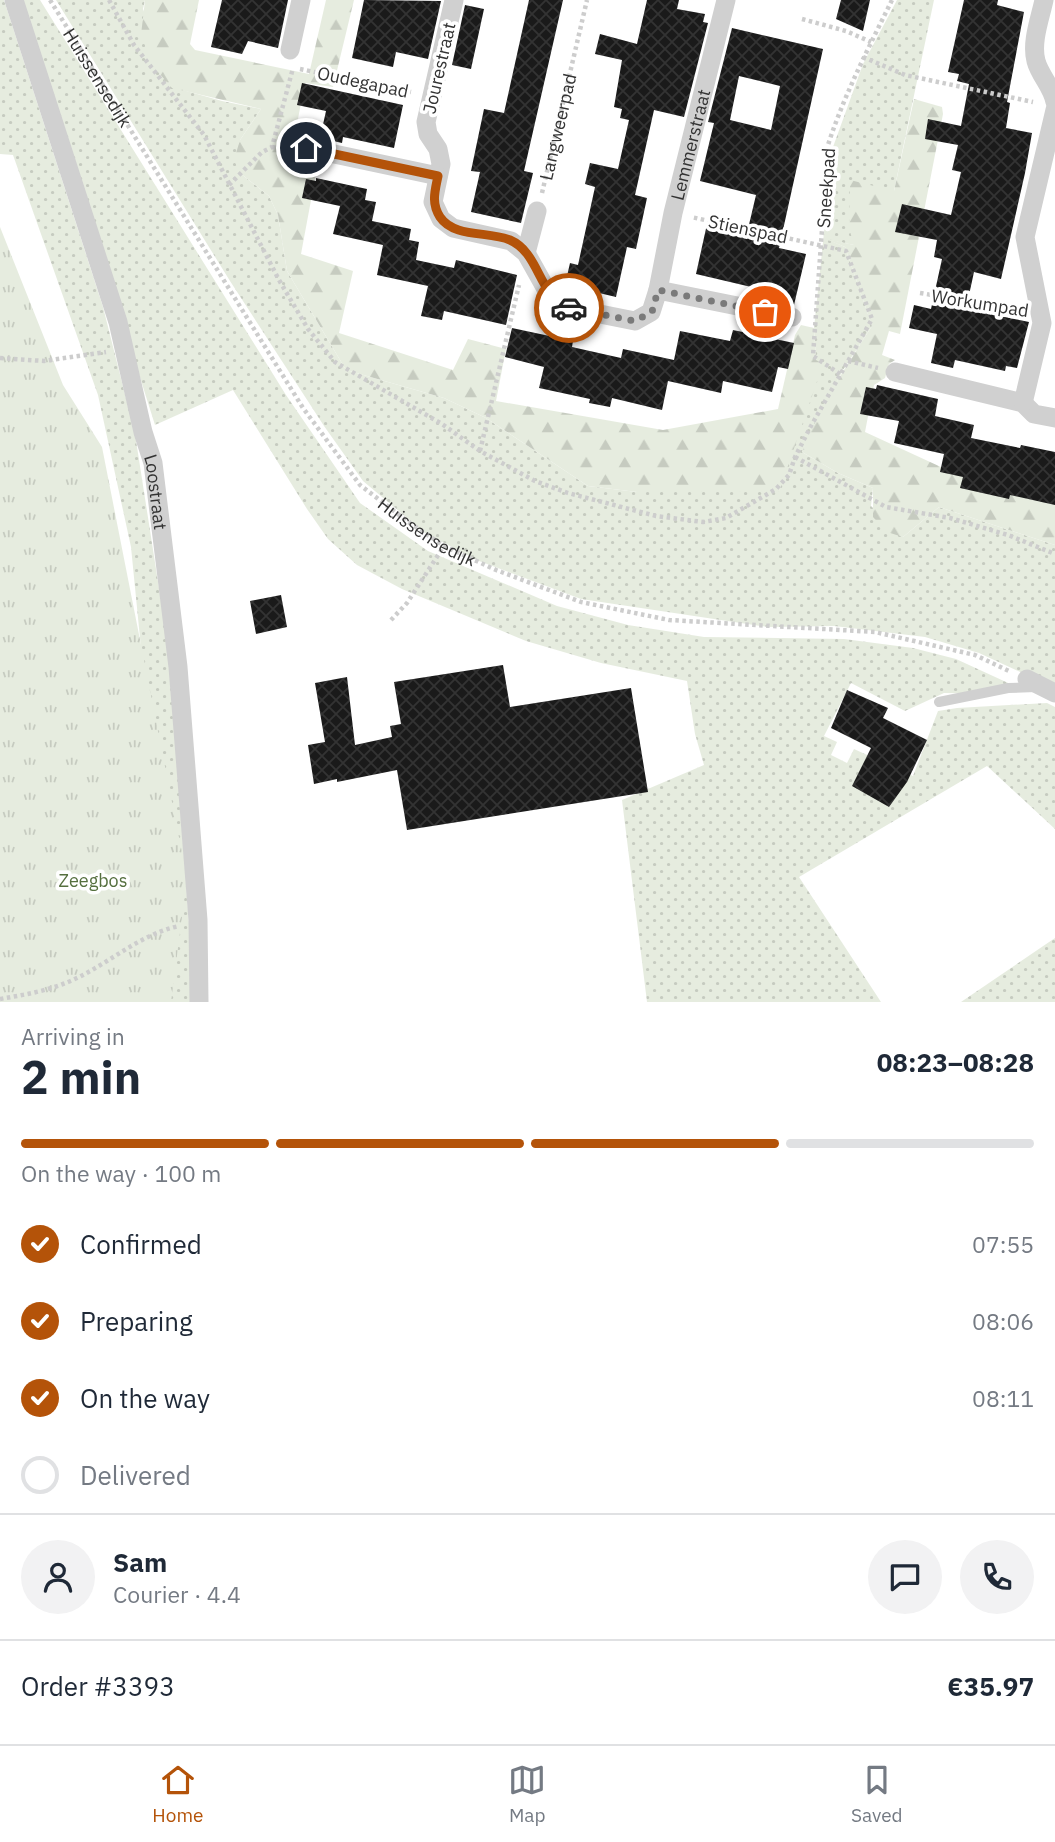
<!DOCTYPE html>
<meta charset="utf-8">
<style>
:root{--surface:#fff;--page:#f2f2f3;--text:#1f2937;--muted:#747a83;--line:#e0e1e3;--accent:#b45309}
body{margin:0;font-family:"IBM Plex Sans",sans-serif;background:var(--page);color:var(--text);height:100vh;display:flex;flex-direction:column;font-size:26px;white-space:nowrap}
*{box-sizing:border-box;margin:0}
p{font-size:23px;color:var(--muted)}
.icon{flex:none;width:38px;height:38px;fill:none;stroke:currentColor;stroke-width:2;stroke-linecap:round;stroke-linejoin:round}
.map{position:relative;height:1002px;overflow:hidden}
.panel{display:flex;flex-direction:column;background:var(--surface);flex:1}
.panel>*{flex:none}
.pin{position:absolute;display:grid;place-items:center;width:60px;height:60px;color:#fff;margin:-30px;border:4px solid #fff;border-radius:50%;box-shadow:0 2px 7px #0007}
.courier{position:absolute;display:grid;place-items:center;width:70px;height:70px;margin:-35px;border:5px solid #b45309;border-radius:50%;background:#fff;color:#222;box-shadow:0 2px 9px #0007}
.overview em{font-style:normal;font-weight:700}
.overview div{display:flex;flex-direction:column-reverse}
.overview{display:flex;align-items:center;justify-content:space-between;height:119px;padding:0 21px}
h1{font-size:46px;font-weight:700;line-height:52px}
.bar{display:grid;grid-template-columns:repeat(4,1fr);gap:10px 7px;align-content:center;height:84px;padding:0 21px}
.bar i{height:9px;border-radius:5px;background:var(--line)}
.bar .current{background:var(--accent)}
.bar p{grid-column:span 4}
.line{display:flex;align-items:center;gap:18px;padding:0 21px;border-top:2px solid var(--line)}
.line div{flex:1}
.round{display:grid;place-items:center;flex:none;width:74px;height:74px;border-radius:37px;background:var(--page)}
ol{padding:0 21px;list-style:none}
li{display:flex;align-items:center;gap:21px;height:77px}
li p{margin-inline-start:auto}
li .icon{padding:7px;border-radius:50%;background:var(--accent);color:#fff;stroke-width:4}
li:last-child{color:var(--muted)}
li i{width:38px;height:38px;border:4px solid var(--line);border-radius:50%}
.dock{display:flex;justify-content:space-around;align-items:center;height:98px;border-top:2px solid var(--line);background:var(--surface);font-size:19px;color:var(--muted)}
.dock a{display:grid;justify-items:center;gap:4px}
.dock .current{color:var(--accent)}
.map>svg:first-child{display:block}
.grass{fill:url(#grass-dots)}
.forest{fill:url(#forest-firs)}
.park{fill:url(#park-tufts)}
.building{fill:url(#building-cross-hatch);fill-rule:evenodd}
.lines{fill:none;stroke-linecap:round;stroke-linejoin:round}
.path{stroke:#cdcdcd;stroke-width:4.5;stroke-dasharray:3.5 3.5;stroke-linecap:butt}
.lane{stroke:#d0d0d0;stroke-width:10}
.street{stroke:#d0d0d0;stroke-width:19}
.done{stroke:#7a7a7a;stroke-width:7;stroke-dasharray:0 12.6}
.route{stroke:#b45309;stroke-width:9}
.labels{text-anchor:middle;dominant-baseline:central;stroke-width:7;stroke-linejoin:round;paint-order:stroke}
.street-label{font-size:18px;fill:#333;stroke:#fff}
.park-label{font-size:18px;fill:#56703f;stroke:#fff}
</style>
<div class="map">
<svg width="1055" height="1002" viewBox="0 0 1055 1002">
<defs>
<pattern id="grass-dots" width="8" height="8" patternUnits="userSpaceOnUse" patternTransform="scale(1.75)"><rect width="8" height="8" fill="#e6ecdf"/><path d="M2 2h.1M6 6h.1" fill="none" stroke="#c6cbc0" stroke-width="1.8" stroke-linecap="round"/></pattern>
<pattern id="forest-firs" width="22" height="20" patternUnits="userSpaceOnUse" patternTransform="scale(1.75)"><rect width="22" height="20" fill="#e6ecdf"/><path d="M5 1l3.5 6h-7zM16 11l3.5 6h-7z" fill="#c6cbc0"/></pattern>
<pattern id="park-tufts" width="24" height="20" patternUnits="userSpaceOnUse" patternTransform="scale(1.75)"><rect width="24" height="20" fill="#e6ecdf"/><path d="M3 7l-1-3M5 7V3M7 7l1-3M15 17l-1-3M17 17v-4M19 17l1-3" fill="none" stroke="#c6cbc0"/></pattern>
<pattern id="building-cross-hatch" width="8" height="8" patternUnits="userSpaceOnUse" patternTransform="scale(1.75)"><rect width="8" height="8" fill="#1a1a1a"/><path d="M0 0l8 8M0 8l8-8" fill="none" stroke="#333"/></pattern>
</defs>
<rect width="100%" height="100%" fill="#fff"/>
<path class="grass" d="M0,0H4L103,307L135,434L168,646L195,1002H0V980L168,921L131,547L98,395L13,155L0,154Z
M21,0H40L286,395L360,503L428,551L557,606L628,625L704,637L844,639L913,648L956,659L1019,688L1003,694L944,693L905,711L851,683L824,736L837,742L831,755L847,763L854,749L913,776L938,711L957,708L1047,703L1055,707V829L987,766L799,877L881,1002H647L622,800L704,765L695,734L687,681L601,663L526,641L402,589L357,565L328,539L307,509L233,390L155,425Z
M56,0H145L143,9L172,87L222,101L261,109L240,140V173L269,196L278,215L287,271L346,370L444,398L486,418L588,486L637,492L779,491L816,360L814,328L833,147L863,64L897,0H934L894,191L854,245L829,240L845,247L872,326L843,370L802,452L838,473L873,488L871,506L903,537L939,507L1055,545V688L979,653L925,637L834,626L768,627L581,599L479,561L425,533L363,481L324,426L230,281Z
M1055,938V1002H961Z"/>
<path class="forest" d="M145,0H199L190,44L195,50L309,74L326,0H354L333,87L305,83L293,144V162L317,168L301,254L353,271L339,333L453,370L468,339L506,349L496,401L663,430L778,409L795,335L801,325L814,328L816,360L823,364L779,492H637L588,486L486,418L444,398L346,370L287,271L278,215L269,196L240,173L234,160L240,140L261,109L172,88L153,66L141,35Z
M914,99L942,107L943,114L900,334L889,331L882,355L895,360L889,364L885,378L874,385L865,432L980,485L1055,502V545L939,507L903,537L887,532L873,517V488L838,473L802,452C819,408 846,366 872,326L845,247L823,238L854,245L849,228L850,180L894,191Z"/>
<path class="park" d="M0,227L63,385L102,447L187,878L171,1002H0Z"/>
<path class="building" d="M222,0H288L278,48L248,41L242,54L211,47Z
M364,0L441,1L428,59L396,52L393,67L352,58Z
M529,0H563L524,171L533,173L521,223L471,212L480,172L471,171L484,109L504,113Z
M647,0H679L677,9L705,14L703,22L708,23L684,117L654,110L635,195L647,198L636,249L627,247L616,297L565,285L570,263L578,265L595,187L585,184L590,163L618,169L629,120L620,118L622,109L614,107L622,60L595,54L600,34L637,44Z
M841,0H870L863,31L836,19Z
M964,0H998L997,5L1024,12L1007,102L1010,103L1006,128L1032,133L1025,173L1001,279L974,272L966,309L1029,322L1017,368L1006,366L1005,371L955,360L953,368L931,363L937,334L909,328L914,305L931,309L942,259L934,257L937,240L895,232L902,204L951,215L961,172L952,170L958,145L925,139L928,119L961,126L969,84L957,81L959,74L948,72Z
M465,5L484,9L471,69L452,65Z
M732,28L823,49L779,248L806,254L794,305L771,300L773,292L696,274L707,224L747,233L756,195L700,181L714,123L708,122ZM739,76L780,86L771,130L730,120Z
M302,83L403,105L394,148L343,137L342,143L320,138L326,111L297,105Z
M316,178L367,189L365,200L376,202L372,221L411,229L409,240L419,242L416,260L454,268L456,260L517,275L506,325L444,311L442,320L421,316L428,286L377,275L383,245L333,234L340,206L302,198L306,179L316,181Z
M512,328L573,341L572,347L621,358L623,349L674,360L680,331L730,341L733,330L794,343L788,369L778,367L772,392L723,381L721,393L668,381L662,410L612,398L610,407L589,403L590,399L539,388L544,367L505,357Z
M877,385L938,399L935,416L974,425L971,438L1020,448L1021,445L1055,452V505L1010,495L1009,499L960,488L963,477L940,472L944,454L894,443L899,421L860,414L866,387L876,389Z
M281,595L287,627L256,634L250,601Z
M503,665L510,707L631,688L648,792L407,830L397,770L337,782V779L314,784L308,745L325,742L315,683L347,677L355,745L392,737L390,726L401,724L394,682Z
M847,690L888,708L883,718L927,740L907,782L889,807L852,786L871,748L831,728Z"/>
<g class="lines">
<g class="path">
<path id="s1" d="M50,0L303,408L360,485L407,521L444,546L496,570L581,602L669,620L875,632L975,655L1011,672"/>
<path d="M109,0L134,45L204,135L279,280L308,329L335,362L442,424L480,451L535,481L568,493L656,516L703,522L726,518L776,489L789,475L795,457L811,426L872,319L846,251L691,217"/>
<path d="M802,19L846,31L871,42"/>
<path d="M863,57L905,75L1033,102"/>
<path d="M300,69L411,92"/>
<path d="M272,147L288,150"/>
<path d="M229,185L262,152L272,147L293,68"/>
<path id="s2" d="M542,193L587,0"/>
<path d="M920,293L1018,309"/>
<path d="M0,358L44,361L106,352"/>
<path d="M848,361L878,368"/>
<path d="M840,374L813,356L828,145C844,95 869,47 892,0"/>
<path d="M480,451L519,285"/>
<path d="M795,457L886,507L950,518L1008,535L1055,554"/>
<path d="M391,620L407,603L444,546"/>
<path d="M0,999C23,995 47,991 68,982C107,966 137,935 179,926"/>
</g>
<path class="lane" d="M939,702L1008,688L1036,687"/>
<g class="street">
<path id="s3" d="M14,0L118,322L143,432L153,463L178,667L198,920L199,1002"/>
<path d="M454,0L426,122L428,134L438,149L441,164L433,202L441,219L453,228L511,241L526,253L550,296L565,307L635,321L651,312L658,290L792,317"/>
<path d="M1044,0C1040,19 1031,42 1036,61C1040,76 1052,86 1055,102"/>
<path d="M290,50L301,0"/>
<path d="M306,148L438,176"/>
<path d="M526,253L537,211"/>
<path id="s4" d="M658,290L673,213L726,0"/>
<path d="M895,372L1023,403L1034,414L1055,418"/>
<path d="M1023,403L1042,323L1025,237L1055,110"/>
<path d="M1027,679L1055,693"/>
</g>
</g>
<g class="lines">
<path class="done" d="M569,308L635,321L652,312L658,290L765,312"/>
<path class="route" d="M306,148L438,176C435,191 431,203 440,217C454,238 489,231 510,240C540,253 538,296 569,308"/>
</g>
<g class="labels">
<g class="street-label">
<text transform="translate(439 68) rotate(-77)">Jourestraat</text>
<text stroke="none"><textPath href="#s1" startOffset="91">Huissensedijk</textPath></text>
<text transform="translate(363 82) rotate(12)">Oudegapad</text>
<text stroke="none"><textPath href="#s2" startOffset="68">Langweerpad</textPath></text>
<text stroke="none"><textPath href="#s4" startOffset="149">Lemmerstraat</textPath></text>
<text transform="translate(826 188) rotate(-86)">Sneekpad</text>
<text transform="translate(748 229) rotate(12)">Stienspad</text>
<text transform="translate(980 303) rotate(9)">Workumpad</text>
<text stroke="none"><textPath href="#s3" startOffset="513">Loostraat</textPath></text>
<text stroke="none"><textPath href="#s1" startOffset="658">Huissensedijk</textPath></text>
</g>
<g class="park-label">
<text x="93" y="880">Zeegbos</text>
</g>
</g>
</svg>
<div class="pin" style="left:765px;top:312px;background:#ea580c"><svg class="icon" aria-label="bag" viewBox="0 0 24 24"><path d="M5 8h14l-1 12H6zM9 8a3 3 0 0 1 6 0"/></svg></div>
<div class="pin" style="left:306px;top:148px;background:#1f2937"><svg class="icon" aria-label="home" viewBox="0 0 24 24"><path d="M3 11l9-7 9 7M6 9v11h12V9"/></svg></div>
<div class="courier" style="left:569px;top:308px"><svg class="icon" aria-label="car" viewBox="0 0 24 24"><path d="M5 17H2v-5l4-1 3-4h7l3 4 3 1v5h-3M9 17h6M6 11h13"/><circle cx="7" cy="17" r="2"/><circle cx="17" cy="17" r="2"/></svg></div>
</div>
<section class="panel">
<div class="overview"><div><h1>2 min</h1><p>Arriving in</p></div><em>08:23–08:28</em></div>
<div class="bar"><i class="current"></i><i class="current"></i><i class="current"></i><i></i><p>On the way · 100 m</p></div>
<ol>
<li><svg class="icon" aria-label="check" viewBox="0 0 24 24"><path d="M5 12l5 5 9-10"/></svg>Confirmed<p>07:55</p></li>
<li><svg class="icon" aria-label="check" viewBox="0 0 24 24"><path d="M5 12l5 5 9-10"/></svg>Preparing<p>08:06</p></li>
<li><svg class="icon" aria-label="check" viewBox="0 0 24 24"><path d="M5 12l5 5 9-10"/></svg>On the way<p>08:11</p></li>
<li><i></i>Delivered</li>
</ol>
<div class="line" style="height:126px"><a class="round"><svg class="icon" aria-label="person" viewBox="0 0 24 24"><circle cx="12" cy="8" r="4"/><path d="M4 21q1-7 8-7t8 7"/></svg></a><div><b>Sam</b><p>Courier · 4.4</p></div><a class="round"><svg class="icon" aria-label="chat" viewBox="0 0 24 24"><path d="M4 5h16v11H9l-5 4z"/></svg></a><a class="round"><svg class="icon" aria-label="phone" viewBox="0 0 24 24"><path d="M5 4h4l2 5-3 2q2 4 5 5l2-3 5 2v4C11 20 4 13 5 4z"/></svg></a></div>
<div class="line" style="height:91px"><div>Order #3393</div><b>€35.97</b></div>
</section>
<nav class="dock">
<a class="current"><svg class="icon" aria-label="home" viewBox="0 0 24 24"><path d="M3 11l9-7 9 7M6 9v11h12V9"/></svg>Home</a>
<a><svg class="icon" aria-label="map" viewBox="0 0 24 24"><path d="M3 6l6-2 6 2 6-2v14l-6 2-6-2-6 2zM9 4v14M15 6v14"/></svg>Map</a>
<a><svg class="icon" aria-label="saved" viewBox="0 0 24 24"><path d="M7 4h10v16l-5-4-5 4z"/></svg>Saved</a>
</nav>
